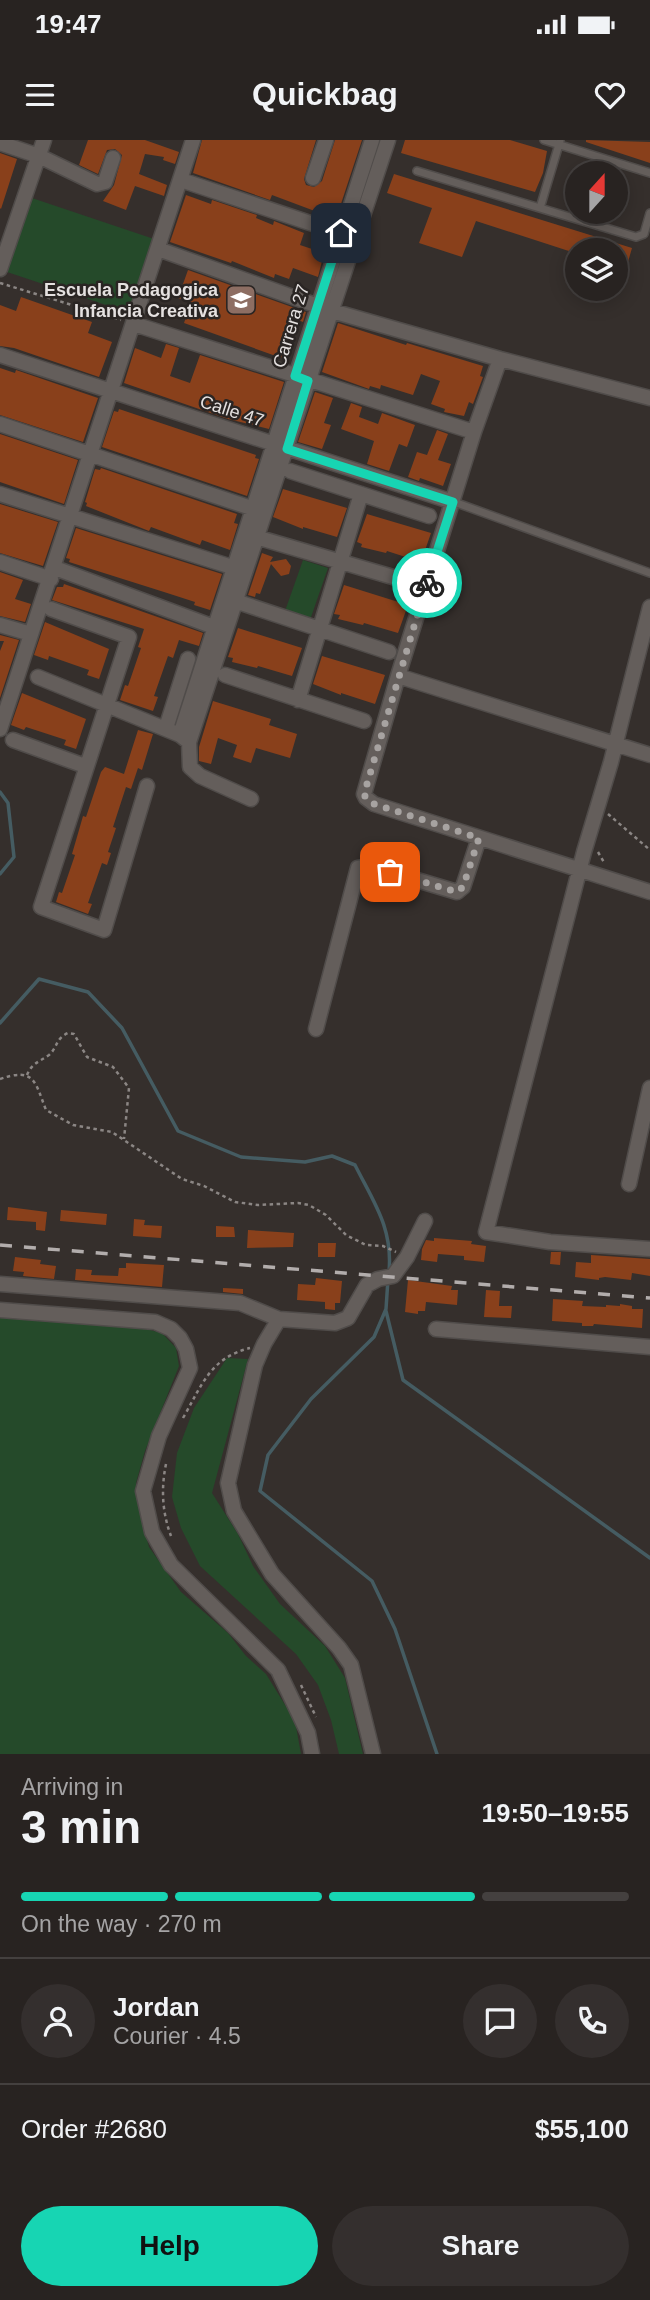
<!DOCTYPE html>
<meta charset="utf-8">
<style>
:root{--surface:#282321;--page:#342f2e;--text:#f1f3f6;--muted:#a5a4a5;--line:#44403f;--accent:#17d5b3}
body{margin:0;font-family:Arial,sans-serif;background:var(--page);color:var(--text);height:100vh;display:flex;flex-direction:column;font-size:26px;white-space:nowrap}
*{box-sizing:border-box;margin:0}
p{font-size:23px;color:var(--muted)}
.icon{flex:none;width:38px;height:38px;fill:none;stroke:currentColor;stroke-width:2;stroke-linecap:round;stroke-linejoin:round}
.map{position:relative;height:1614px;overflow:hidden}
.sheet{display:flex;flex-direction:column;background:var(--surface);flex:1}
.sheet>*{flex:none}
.needle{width:46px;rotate:21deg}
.controls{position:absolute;left:565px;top:21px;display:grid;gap:14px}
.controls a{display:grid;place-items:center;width:63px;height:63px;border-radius:50%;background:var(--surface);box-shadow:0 4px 18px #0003,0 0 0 2px var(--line);font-size:35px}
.pin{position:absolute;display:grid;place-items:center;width:60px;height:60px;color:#fff;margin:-30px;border-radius:14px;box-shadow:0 4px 10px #0006}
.courier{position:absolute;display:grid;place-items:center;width:70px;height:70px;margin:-35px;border:5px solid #17d5b3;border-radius:50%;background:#fff;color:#222;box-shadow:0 2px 9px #0007}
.headline em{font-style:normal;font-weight:600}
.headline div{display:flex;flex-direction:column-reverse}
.headline{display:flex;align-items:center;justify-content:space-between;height:119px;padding:0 21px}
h1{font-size:46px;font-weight:600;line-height:52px}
.bar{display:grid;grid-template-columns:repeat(4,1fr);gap:10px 7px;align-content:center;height:84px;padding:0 21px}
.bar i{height:9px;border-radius:5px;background:var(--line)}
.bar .selected{background:var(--accent)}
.bar p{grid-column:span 4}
.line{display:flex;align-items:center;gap:18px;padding:0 21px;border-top:2px solid var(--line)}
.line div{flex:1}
.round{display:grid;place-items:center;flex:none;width:74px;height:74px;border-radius:37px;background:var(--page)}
.button{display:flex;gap:14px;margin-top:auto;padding:14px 21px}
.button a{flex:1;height:80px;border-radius:42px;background:var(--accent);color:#111;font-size:28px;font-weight:600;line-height:80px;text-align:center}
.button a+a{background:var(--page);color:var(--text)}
.status{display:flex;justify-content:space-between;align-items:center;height:49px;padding:0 35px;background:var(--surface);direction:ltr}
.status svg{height:19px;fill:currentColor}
header{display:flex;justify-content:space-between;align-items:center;height:91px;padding:0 21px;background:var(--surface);font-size:32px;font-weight:600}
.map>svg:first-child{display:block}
.green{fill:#254a2a}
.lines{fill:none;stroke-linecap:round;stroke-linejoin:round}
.stream{stroke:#455c62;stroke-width:3.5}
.building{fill:#89401b}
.service-casing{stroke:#504c4a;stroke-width:10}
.minor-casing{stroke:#504c4a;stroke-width:17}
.path{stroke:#8b8684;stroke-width:2.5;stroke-dasharray:3.5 3.5;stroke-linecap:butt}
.service{stroke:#645e5b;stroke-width:7}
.minor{stroke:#645e5b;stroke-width:14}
.rail{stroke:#b2adac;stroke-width:3.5;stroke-dasharray:12 12;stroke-linecap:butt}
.done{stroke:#a7a3a1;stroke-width:7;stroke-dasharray:0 12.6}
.route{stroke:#17d5b3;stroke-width:9}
.labels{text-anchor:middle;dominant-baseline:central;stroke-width:5;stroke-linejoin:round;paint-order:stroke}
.poi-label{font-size:18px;font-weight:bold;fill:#e5e1e0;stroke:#2a2523;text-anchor:end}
.street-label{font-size:18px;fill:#e5e1e0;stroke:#2a2523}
</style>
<div class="status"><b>19:47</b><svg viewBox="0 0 49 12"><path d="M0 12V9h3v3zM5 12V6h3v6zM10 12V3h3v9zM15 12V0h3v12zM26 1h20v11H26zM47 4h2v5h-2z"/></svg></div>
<header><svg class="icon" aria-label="menu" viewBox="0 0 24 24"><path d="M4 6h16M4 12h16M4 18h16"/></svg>Quickbag<svg class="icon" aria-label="heart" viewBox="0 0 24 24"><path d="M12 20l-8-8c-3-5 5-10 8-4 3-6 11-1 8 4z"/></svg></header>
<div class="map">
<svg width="650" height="1614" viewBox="0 0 650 1614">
<rect width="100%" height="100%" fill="#352f2c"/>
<path class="green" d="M29,57L157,100L133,174L4,131Z
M303,420L328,428L310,480L285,471Z
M0,1174L142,1188L162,1193L176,1208L179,1226L145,1311L136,1343L140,1374L149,1407L181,1452L228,1493L246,1516L266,1534L295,1581L301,1614H0Z
M227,1218L248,1219L212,1353L238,1394L253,1426L280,1464L325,1506L345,1538L363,1614H339L331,1580L318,1545L296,1514L200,1426L181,1388L172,1357L177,1313L194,1268Z"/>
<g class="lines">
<path class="stream" d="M0,652L8,663L14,717L0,734
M0,883L39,839L88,852L122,888L178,991L241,1017L305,1022L332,1016L355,1025C374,1063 393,1088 389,1132
M388,1139L386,1169L374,1197L311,1259L268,1315L260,1351L372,1441L395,1489L437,1614
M386,1171L403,1240L650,1418"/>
</g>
<path class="building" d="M88,0H145L179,12L175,24L163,20L164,17L145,14L139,34L167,45L164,56L135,46L126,70L103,61L114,45L122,15L115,9L107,10L98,34L79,25Z
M202,0H316L304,39L306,45L314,47L322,41L335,0H362L336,79L272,55L270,60L193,33Z
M405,0H510L547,11L543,33L535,52L401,13Z
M586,0L650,2V23L586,2Z
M0,13L17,19L1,69L0,68Z
M394,34L632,108L626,129L616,126V110H578V114L476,81L462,117L419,103L432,68L387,53Z
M186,55L211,64L212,60L257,75L256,78L273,85L274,81L304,93L300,105L324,113L318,137L293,128L289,139L275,134L274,138L232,121L231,123L170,102Z
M188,130L306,172L303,182L294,178L286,203V207L291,209L287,220L184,183L191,162L178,158Z
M21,157L92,182L88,193L112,202L99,237L14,208L0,206V165L16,171Z
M338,183L406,205L407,203L483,226L480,236L483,237L473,264L469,262L464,276L444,272L445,269L431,264L440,241L421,234L413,255L381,245L380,249L370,246L369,249L322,232Z
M166,204L179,208L170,236L190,243L200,215L284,242L269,289L228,279L124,243L135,208L161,218Z
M0,228L15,233L16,230L98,258L83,302L0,275Z
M315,252L333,258L324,283L331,285L322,309L298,302Z
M351,263L362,267L359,277L378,284L382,273L415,285L407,307L399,304L389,331L367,324L374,301L341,289Z
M119,269L256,315L255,318L259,319L247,356L102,307L114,271L118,272Z
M437,290L448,294L438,320L451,324L443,346L420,338L419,341L408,337L417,312L427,315Z
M0,294L78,320L64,364L0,342Z
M101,328L237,374L234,383L238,384L230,410L202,400L200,405L151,387L149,391L86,366L87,363L85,362L95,329L100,330Z
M283,349L347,368L337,397L303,387V389L273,377Z
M0,364L58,382L43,426L0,413Z
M367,374L431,393L421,422L387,411L386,413L361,407L362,404L357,402Z
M76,388L222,434L210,470L194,465L195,462L164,452L69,422L70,419L66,418Z
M262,413L273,417L270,422L286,419L291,426L289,434L281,436L271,424L260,454L256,453L255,457L248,455Z
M0,432L23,440L15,459L31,464L25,482L0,476Z
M64,444L203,493L199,506L179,500L173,518L168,516L154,556L158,557L153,571L120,560L125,545L128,546L141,508L138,507L144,489L52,460L57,447H63Z
M344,445L408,465L398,493L364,483L363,485L338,479L340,475L334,474Z
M45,482L109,509L99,539L87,535L89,530L49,516L48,520L34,515Z
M238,488L302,508L292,536L258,526L257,528L232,522L233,518L228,517Z
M0,495L19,500L0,558V511L4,501H0Z
M322,516L385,535L375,564L341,553V555L313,544Z
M22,553L86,579L76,609L64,605L66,600L26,587L24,590L11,585Z
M213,561L271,579L269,585L297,594L290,618L256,608L251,623L233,617L237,605L218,598L211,624L199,621V607Z
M138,590L153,594L142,630L138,628L131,649L126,647L113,687L116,688L108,712L111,713L107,725L102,723L88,763L92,764L88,774L56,762L59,752L62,753L75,715L72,714L79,690L83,676L86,677L101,632L105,627L124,634Z
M8,1067L47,1072L45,1091L36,1090V1082L7,1080Z
M61,1070L107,1074L106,1085L60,1081Z
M134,1079L145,1080L144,1085L162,1086L161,1098L133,1096Z
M216,1086L234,1087L235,1097H216Z
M248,1090L294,1093L293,1107L247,1108Z
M434,1098L472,1101L471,1104L486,1106L484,1122L464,1120V1116L438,1114L437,1122L421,1120L422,1109L426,1100L434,1101Z
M318,1103H336L335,1117H318Z
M551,1112H561L560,1125L550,1124Z
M591,1115L650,1119V1136L632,1133L631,1140L605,1137L599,1138V1140L575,1137L576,1122L591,1123Z
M15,1117L41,1120L40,1124L56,1126L54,1139L23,1136L24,1132L13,1131Z
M126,1123L164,1125L162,1147L75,1140L76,1129L92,1130L91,1135L118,1136L119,1128H126Z
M316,1138L342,1141L340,1163H335V1170L325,1169V1162L297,1160L298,1144L315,1145Z
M408,1140L452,1146L451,1150H458L457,1165L426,1162L425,1171H418V1174L405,1172Z
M223,1148L243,1149V1154L223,1152Z
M486,1150L500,1151L499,1166H512L511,1178L484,1177Z
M553,1159L583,1161L582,1166L606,1167V1165L620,1166V1164L632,1166V1169H643L642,1188L594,1184L593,1186H582V1183L552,1181Z"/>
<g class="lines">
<g class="service-casing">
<path id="service" d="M544,0L650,33
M417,31L636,97L644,94L650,73
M540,68L560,1
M454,362L650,433"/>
</g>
<g class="minor-casing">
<path id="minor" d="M0,3L39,16L97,44L105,42L113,18
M313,38L326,0
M181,40L349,96
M158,109L332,171L500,219L650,258
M0,129L44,0
M134,184L474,292
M0,215L453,362
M500,219L474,292L398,536L364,654L366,658L374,664L650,752
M0,284L260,371
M290,331L429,376
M0,354L232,427
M249,395L410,442
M0,422L51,439
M55,428L214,487
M229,459L389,512
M650,467L611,622L584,712L486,1092L550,1102L650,1109
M51,469L129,497L41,767L104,790L147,646
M0,485L31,494
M225,535L364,581
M398,536L650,615
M38,537L180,595L189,602L190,627L200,636L251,659
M298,560L361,354
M166,588L188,519
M0,589L193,0
M180,595L372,0
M13,600L85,626
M189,602L388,0
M316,889L358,728L370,726L457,752L463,747L479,698
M629,1044L650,948
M0,1144L240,1163L279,1179L335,1183L348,1178L367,1145L378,1139L393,1136L407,1117L425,1081
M0,1170L155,1182L171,1189L180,1198L186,1209L190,1228L159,1296L143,1351L152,1392L171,1425L278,1530L308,1593L312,1614
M279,1179L264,1204L255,1225L228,1343L234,1371L272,1434L339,1508L351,1525L373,1614
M436,1189L650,1207"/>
</g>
<path class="path" d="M0,143L121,180
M608,674L650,710
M598,712L605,724
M27,935C32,923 39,922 49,915C58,907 55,899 68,893L74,894L87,917L113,927L129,948L124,999
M0,939C35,927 35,942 46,970L73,985L112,992L182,1039L204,1046L235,1062L258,1065L298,1063L309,1065L326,1075L346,1095L366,1105L383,1106L396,1112
M183,1278C202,1245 210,1218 250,1208
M166,1324C161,1348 162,1372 171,1396
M301,1545L316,1577"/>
<use href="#service" class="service"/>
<use href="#minor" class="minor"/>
<path class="rail" d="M0,1105L650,1158"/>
</g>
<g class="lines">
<path class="done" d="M390,732L457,752L463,747L479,698L374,664L366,658L364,654L427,443"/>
<path class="route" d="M341,93L295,236L308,241L287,309L453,362L427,443"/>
</g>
<defs>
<g id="school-square" transform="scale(1.575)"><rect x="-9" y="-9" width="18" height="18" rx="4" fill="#8d6e63" stroke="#2a2523"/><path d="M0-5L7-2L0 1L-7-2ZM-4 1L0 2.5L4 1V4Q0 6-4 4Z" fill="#fff"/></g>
</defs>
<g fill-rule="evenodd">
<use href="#school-square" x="241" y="160"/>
</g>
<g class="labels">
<g class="poi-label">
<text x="218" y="150">Escuela Pedagogica<tspan x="218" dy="21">Infancia Creativa</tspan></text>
</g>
<g class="street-label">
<text transform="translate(291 186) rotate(-73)">Carrera 27</text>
<text transform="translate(232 271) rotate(18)">Calle 47</text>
</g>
</g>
</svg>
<div class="controls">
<a><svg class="needle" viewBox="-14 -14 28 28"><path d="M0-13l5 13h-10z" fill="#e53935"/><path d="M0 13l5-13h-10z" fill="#a5a4a5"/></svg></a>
<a><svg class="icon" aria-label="layers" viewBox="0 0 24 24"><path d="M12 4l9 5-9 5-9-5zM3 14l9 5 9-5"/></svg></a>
</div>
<div class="pin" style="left:390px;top:732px;background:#ea580c"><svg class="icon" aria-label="bag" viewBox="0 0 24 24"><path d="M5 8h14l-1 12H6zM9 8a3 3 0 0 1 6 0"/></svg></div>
<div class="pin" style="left:341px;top:93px;background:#1f2937"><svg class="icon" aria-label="home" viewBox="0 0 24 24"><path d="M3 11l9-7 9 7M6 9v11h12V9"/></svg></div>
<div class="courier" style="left:427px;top:443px"><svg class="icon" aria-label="bike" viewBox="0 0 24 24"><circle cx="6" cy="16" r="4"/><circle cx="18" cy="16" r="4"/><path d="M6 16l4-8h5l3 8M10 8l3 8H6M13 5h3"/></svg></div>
</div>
<section class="sheet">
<div class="headline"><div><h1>3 min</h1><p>Arriving in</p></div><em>19:50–19:55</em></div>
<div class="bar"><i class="selected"></i><i class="selected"></i><i class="selected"></i><i></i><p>On the way · 270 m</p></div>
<div class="line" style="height:126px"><a class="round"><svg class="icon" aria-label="person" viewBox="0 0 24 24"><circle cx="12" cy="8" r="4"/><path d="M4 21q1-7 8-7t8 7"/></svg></a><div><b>Jordan</b><p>Courier · 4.5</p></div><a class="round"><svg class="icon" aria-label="chat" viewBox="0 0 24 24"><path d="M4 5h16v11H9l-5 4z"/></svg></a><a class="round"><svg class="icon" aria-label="phone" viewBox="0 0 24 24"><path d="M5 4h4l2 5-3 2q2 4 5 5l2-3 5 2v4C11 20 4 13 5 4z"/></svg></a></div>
<div class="line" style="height:91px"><div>Order #2680</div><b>$55,100</b></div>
<div class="button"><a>Help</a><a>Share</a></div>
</section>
